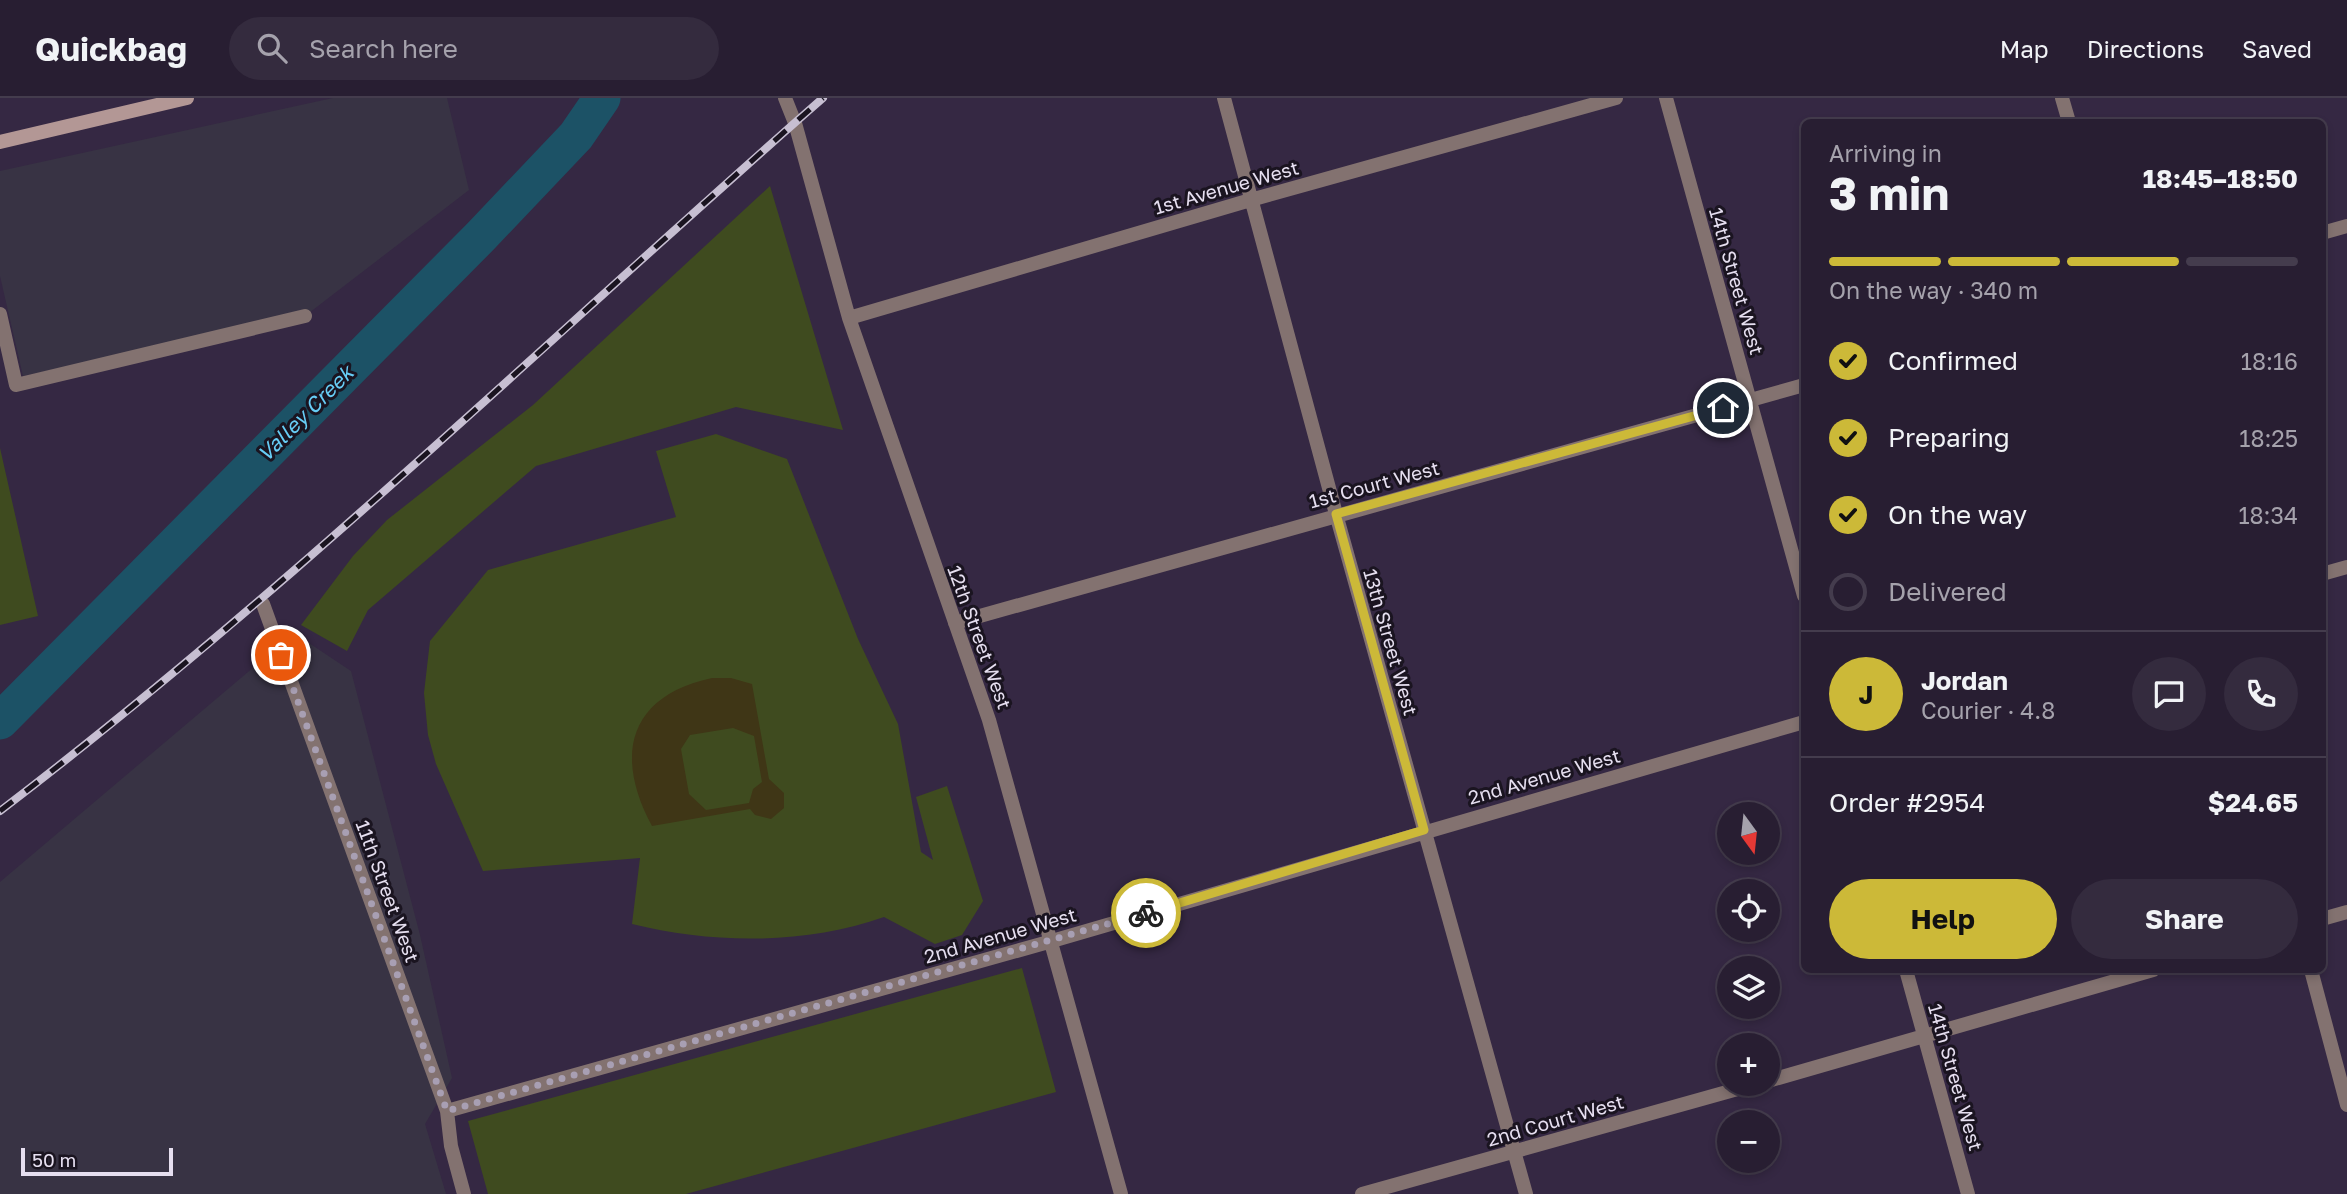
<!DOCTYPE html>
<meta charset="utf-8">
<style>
:root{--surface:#281e32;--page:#342b3e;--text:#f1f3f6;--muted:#a5a2ac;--line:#443c4d;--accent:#ccb938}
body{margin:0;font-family:"Golos Text",sans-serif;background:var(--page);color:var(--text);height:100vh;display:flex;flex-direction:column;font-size:26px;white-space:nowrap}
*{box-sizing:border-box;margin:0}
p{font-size:23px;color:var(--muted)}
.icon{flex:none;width:38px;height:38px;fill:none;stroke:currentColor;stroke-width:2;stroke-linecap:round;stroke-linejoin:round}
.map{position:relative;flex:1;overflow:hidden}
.drawer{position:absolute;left:1801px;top:21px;width:525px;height:854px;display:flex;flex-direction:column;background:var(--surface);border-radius:10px;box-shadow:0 4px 10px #0003,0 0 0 2px var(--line)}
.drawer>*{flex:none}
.needle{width:46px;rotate:165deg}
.tools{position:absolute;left:1717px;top:704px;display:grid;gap:14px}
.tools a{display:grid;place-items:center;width:63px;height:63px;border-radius:50%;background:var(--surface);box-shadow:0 4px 10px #0003,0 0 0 2px var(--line);font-size:35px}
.scale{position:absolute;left:21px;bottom:18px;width:152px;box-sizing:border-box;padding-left:7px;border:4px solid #e6dff0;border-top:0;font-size:19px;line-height:24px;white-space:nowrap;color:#e6dff0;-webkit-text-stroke:5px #1a1420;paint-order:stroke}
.pin{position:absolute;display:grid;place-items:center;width:60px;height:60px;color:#fff;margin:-30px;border:4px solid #fff;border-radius:50%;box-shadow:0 2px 7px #0007}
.courier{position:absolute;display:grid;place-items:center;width:70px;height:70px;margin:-35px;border:5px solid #ccb938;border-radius:50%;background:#fff;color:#222;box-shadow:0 2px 9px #0007}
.summary em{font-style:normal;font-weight:700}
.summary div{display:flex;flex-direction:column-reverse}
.summary{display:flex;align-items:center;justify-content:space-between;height:119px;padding:0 28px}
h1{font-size:46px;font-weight:700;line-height:52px}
.bar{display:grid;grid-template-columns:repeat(4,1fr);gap:10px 7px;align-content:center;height:84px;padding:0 28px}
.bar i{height:9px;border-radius:5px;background:var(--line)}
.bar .selected{background:var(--accent)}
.bar p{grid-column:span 4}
.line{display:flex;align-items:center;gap:18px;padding:0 28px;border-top:2px solid var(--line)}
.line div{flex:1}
.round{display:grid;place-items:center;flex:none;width:74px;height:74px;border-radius:37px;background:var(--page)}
ol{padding:0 28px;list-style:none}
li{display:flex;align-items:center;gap:21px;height:77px}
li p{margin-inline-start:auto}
li .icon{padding:7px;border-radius:50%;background:var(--accent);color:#111;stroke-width:4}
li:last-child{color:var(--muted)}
li i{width:38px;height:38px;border:4px solid var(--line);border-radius:50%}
.primary-button{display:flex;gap:14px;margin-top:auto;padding:14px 28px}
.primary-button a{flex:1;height:80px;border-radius:42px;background:var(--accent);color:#111;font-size:28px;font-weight:700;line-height:80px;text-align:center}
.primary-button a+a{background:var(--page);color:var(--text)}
header{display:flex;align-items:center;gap:42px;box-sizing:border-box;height:98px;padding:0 35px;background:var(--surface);border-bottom:2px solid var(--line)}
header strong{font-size:33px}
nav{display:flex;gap:38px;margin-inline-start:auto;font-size:24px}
.search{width:490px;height:63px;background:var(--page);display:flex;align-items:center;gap:18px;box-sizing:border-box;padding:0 24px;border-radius:38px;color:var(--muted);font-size:26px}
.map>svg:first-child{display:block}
.industrial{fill:#383344}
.green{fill:#3f4b1f}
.sand{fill:#3f3616;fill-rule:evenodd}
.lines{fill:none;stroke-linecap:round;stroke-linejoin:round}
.river{stroke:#1c5266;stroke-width:37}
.minor{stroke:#837270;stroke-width:14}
.secondary{stroke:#b39795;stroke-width:14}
.rail-casing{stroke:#c7bfd2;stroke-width:8}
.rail{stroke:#1a1420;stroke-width:5;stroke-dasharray:16;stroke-linecap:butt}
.done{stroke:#a89fb3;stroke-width:7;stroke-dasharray:0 12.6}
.route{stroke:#ccb938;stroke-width:9}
.labels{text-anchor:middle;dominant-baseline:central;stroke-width:6;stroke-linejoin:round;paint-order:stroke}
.street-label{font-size:19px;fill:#e6dff0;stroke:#1a1420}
.water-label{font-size:21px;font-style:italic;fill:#67cdf5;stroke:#1a1420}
</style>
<header>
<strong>Quickbag</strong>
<div class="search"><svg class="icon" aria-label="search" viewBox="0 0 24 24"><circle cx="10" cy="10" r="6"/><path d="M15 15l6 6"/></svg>Search here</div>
<nav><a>Map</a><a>Directions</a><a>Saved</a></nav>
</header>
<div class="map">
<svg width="2347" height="1096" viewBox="0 0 2347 1096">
<rect width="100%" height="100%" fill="#352843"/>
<path class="industrial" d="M333,0H447L469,92L305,218L23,278L0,178V73Z
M294,535L351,573L420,837L452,980L425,1026L446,1096H0V784Z"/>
<path class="green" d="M770,88L843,332L736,309L536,368L368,512L347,553L301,527L353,458L387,422L533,307Z
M716,336L787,361L858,541L898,626L921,754L933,762L916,699L947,688L983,803L962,837L935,846L884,819C805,847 713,846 632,826L640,760L483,773L436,666L428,637L424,595L430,543L488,472L676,419L656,353Z
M0,350L38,518L0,527Z
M1022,870L1056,994L686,1096H488L468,1023Z"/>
<path class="sand" d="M712,580H731L752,586L769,681L784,695V710L771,721L755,717L750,711L652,728C614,658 628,598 712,580ZM733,630L754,638L762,684L753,691L749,705L706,712L689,696L681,651L690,637Z"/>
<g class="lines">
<path class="river" d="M0,623L481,138L576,38L602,0"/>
<path class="minor" d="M785,0L795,25L849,220L989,622L1121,1096
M1224,0L1336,416L1526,1096
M1666,0L1804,498
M2062,0L2069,24
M2322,135L2347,128
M0,216L16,287L305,218
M849,220L1254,101L1616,0
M2322,476L2347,469
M263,506L447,1013L451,1048L464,1096
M955,525L1804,287
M2322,821L2347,814
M1906,872L1968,1096
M2311,872L2347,1007
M1768,983L2153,872
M447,1013L1052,843L1804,624
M1362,1096L1759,985"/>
<path class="secondary" d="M0,44L187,0"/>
<g class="rail-casing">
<path id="rail" d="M0,713C289,493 550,239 823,0"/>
</g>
<use href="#rail" class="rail"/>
</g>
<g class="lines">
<path class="done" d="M281,557L447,1013L1146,815"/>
<path class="route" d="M1146,815L1424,732L1336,416L1723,310"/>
</g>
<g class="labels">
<g class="street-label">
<text transform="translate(1226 89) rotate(-16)">1st Avenue West</text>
<text transform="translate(1737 183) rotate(74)">14th Street West</text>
<text transform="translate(1374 386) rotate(-15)">1st Court West</text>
<text transform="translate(980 539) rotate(70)">12th Street West</text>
<text transform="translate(1391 544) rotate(74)">13th Street West</text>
<text transform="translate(1544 678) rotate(-16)">2nd Avenue West</text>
<text transform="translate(388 793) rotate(70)">11th Street West</text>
<text transform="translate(1000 837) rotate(-16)">2nd Avenue West</text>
<text transform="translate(1956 979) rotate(74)">14th Street West</text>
<text transform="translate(1555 1022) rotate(-16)">2nd Court West</text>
</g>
<g class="water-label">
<text transform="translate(305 315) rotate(-45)">Valley Creek</text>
</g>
</g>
</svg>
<div class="tools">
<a><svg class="needle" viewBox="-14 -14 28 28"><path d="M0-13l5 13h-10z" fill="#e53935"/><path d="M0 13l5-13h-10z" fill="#a5a2ac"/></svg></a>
<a><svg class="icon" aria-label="locate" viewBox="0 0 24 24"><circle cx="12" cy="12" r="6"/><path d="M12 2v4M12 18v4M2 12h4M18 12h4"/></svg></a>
<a><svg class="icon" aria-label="layers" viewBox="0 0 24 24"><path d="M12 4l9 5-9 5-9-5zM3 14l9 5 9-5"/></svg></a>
<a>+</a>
<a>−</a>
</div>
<div class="scale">50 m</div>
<div class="pin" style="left:281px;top:557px;background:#ea580c"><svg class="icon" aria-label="bag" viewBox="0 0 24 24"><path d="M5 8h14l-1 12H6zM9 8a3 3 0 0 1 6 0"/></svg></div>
<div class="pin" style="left:1723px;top:310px;background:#1f2937"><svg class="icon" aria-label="home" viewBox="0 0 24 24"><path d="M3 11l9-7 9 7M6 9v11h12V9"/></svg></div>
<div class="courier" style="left:1146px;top:815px"><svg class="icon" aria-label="bike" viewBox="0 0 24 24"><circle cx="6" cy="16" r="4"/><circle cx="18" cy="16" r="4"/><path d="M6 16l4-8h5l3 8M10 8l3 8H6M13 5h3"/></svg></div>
<section class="drawer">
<div class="summary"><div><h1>3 min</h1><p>Arriving in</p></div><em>18:45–18:50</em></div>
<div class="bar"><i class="selected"></i><i class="selected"></i><i class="selected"></i><i></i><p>On the way · 340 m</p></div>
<ol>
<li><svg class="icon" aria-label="check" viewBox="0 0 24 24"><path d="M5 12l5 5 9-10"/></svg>Confirmed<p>18:16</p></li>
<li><svg class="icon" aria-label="check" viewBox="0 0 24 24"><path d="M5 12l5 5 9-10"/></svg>Preparing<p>18:25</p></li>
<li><svg class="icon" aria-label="check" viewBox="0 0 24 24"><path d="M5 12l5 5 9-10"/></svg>On the way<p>18:34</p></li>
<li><i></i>Delivered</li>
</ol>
<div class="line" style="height:126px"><b class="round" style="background:var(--accent);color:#111">J</b><div><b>Jordan</b><p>Courier · 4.8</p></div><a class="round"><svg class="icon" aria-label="chat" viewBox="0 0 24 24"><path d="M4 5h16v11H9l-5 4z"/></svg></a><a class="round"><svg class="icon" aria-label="phone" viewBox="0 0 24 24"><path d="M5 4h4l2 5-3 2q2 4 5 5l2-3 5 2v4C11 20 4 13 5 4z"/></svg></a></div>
<div class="line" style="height:91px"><div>Order #2954</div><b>$24.65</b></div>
<div class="primary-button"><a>Help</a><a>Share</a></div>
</section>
</div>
